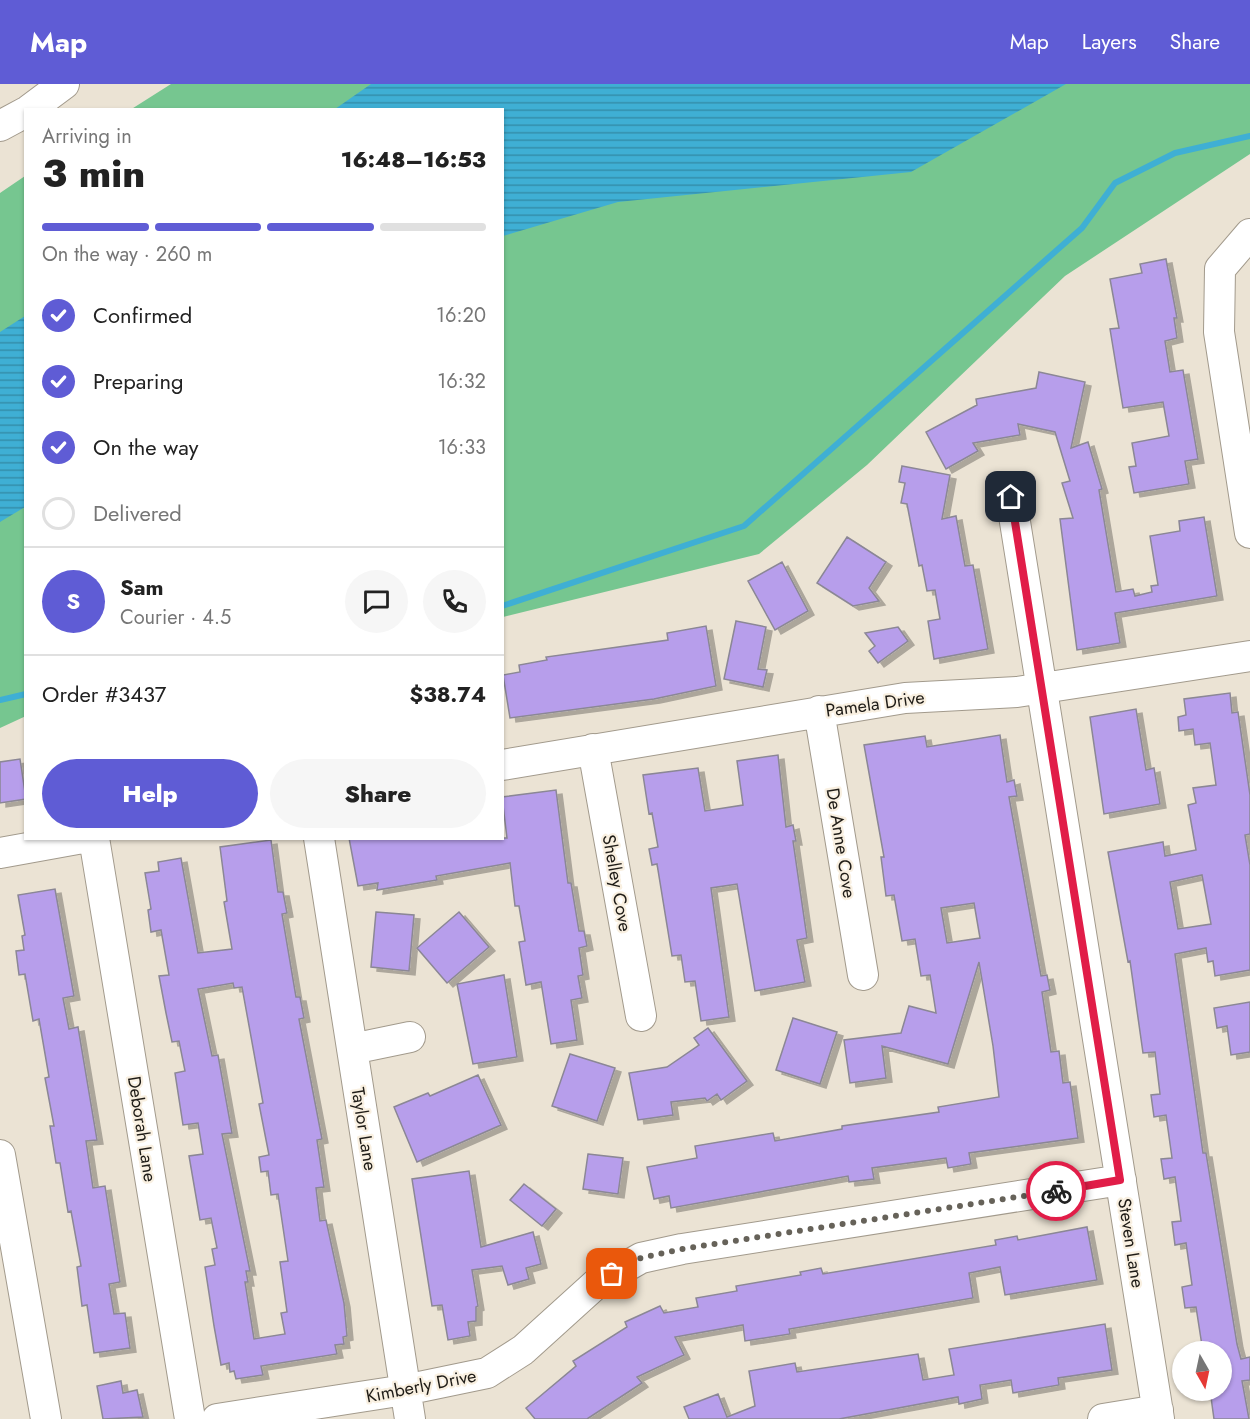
<!DOCTYPE html>
<meta charset="utf-8">
<style>
:root{--surface:#fff;--page:#f6f6f6;--text:#222;--muted:#767676;--line:#e0e0e0;--accent:#5f5cd5}
body{margin:0;font-family:Jost,sans-serif;background:var(--page);color:var(--text);height:100vh;display:flex;flex-direction:column;font-size:22px;white-space:nowrap}
*{box-sizing:border-box;margin:0}
p{font-size:20px;color:var(--muted)}
.icon{flex:none;width:33px;height:33px;fill:none;stroke:currentColor;stroke-width:2;stroke-linecap:round;stroke-linejoin:round}
.map{position:relative;flex:1;overflow:hidden}
.side{position:absolute;left:24px;top:24px;width:480px;height:732px;display:flex;flex-direction:column;background:var(--surface);border-radius:0px;box-shadow:0 2px 4px #0004}
.side>*{flex:none}
.needle{width:39px;rotate:171deg}
.fabs{position:absolute;left:1172px;top:1257px;display:grid;gap:12px}
.fabs a{display:grid;place-items:center;width:60px;height:60px;border-radius:50%;background:var(--surface);box-shadow:0 2px 4px #0004;font-size:30px}
.pin{position:absolute;display:grid;place-items:center;width:51px;height:51px;color:#fff;margin:-26px;border-radius:12px;box-shadow:0 3px 9px #0006}
.courier{position:absolute;display:grid;place-items:center;width:60px;height:60px;margin:-30px;border:4px solid #e11d48;border-radius:50%;background:#fff;color:#222;box-shadow:0 2px 8px #0007}
.summary em{font-style:normal;font-weight:800}
.summary div{display:flex;flex-direction:column-reverse}
.summary{display:flex;align-items:center;justify-content:space-between;height:102px;padding:0 18px}
h1{font-size:39px;font-weight:800;line-height:45px}
.bar{display:grid;grid-template-columns:repeat(4,1fr);gap:9px 6px;align-content:center;height:72px;padding:0 18px}
.bar i{height:8px;border-radius:4px;background:var(--line)}
.bar .active{background:var(--accent)}
.bar p{grid-column:span 4}
.line{display:flex;align-items:center;gap:15px;padding:0 18px;border-top:2px solid var(--line)}
.line div{flex:1}
.round{display:grid;place-items:center;flex:none;width:63px;height:63px;border-radius:32px;background:var(--page)}
ol{padding:0 18px;list-style:none}
li{display:flex;align-items:center;gap:18px;height:66px}
li p{margin-inline-start:auto}
li .icon{padding:6px;border-radius:50%;background:var(--accent);color:#fff;stroke-width:4}
li:last-child{color:var(--muted)}
li i{width:33px;height:33px;border:3px solid var(--line);border-radius:50%}
.action{display:flex;gap:12px;margin-top:auto;padding:12px 18px}
.action a{flex:1;height:69px;border-radius:36px;background:var(--accent);color:#fff;font-size:24px;font-weight:800;line-height:69px;text-align:center}
.action a+a{background:var(--page);color:var(--text)}
header{display:flex;align-items:center;gap:36px;box-sizing:border-box;height:84px;padding:0 30px;background:var(--accent);color:#fff}
header strong{font-size:28px}
nav{display:flex;gap:33px;margin-inline-start:auto;font-size:21px}
.map>svg:first-child{display:block}
.green{fill:#76c690}
.water{fill:url(#water-rules)}
.lines{fill:none;stroke-linecap:round;stroke-linejoin:round}
.stream{stroke:#3fafd4;stroke-width:6}
.building{fill:#b79eeb;stroke:#8b8795;stroke-width:1.5;fill-rule:evenodd;filter:url(#shadow)}
.minor-casing{stroke:#a29a8c;stroke-width:32}
.minor{stroke:#fff;stroke-width:30}
.done{stroke:#666259;stroke-width:6;stroke-dasharray:0 10.8}
.route{stroke:#e11d48;stroke-width:8}
.labels{text-anchor:middle;dominant-baseline:central;stroke-width:4.5;stroke-linejoin:round;paint-order:stroke}
.street-label{font-size:18px;fill:#1f1c17;stroke:#f9f0e1}
</style>
<header>
<strong>Map</strong>
<nav><a>Map</a><a>Layers</a><a>Share</a></nav>
</header>
<div class="map">
<svg width="1250" height="1335" viewBox="0 0 1250 1335">
<defs>
<pattern id="water-rules" width="6" height="5" patternUnits="userSpaceOnUse" patternTransform="scale(1.5)"><rect width="6" height="5" fill="#3fafd4"/><path d="M0 2.5h6" fill="none" stroke="#348eab"/></pattern>
<filter id="shadow"><feDropShadow dx="6" dy="4" stdDeviation="0" flood-color="#0004"/></filter>
</defs>
<rect width="100%" height="100%" fill="#ebe3d4"/>
<path class="green" d="M171,0H1250V70L1065,192L867,381L759,470L503,533L502,26H130Z
M25,92L26,632L0,644V109Z"/>
<path class="water" d="M371,0H1066L911,88L618,118L503,152L502,26L335,25Z
M25,232V423L0,438V248Z"/>
<g class="lines">
<path class="stream" d="M502,522L744,442L1082,144L1115,99L1175,69L1250,52
M0,616L26,610"/>
</g>
<path class="building" d="M1166,175L1177,234H1174L1177,254L1165,257L1170,288L1183,286L1198,375L1185,377L1189,400L1134,409L1129,383L1136,382L1132,359L1169,352L1163,318L1123,324L1110,245L1119,244L1110,195L1142,189L1140,180Z
M1039,288L1085,298L1071,364L1088,358L1102,405L1099,406L1116,508L1133,505L1135,512L1152,508L1151,502L1158,501L1150,452L1180,447L1179,437L1204,433L1217,512L1115,529L1120,559L1077,566L1060,435L1073,434L1062,399L1070,397L1055,348L1018,340L1020,351L973,359L978,367L946,385L926,348L977,321L976,315L1036,304Z
M902,382L950,391L942,435L956,432L965,482L973,481L988,565L934,575L928,537L940,535L935,506L927,507L922,481L919,482L907,420L901,419L905,399L899,398Z
M847,453L886,478L869,504L879,517L853,522L817,499Z
M782,478L808,527L775,546L748,497Z
M736,537L766,543L758,585L767,586L763,603L724,595Z
M706,542L716,602L654,615L510,634L503,591L520,588L519,581L547,576L546,573L668,556L667,549Z
M898,543L908,557L878,579L869,567L875,562L865,549Z
M1230,609L1232,629L1238,628L1250,711V750L1245,751L1250,781V886L1215,892L1213,877L1208,878L1206,864L1175,870L1203,1069H1206L1237,1260L1241,1275L1250,1273V1296L1242,1297L1249,1335H1214L1210,1306H1221V1268H1203L1196,1223L1185,1224L1182,1203L1192,1201L1186,1159L1175,1161L1172,1138L1181,1137L1175,1093L1164,1095L1161,1075L1172,1074L1166,1031L1154,1033L1151,1011L1160,1010L1155,968L1143,969L1130,877L1128,878L1108,768L1163,758L1165,772L1196,766L1188,721L1196,719L1193,704L1216,701L1210,659L1195,661L1193,645L1179,647L1178,633L1186,631L1184,615ZM1202,791L1211,840L1178,845L1170,798Z
M1136,625L1146,686L1154,684L1160,720L1104,730L1090,633Z
M1000,651L1007,698L1014,696L1017,712L1009,713L1041,892L1047,891L1050,906L1042,908L1051,968L1059,967L1063,999L1070,998L1078,1054L969,1069L971,1080L948,1084L946,1074L872,1084L874,1095L849,1098L848,1092L671,1124L669,1112L654,1115L647,1083L697,1074L695,1062L773,1049L775,1057L842,1045V1042L939,1028L938,1023L999,1013L993,962L979,878L948,980L882,962L886,994L850,999L844,956L901,949L909,922L936,929L930,891L921,892L915,855L902,857L894,811L886,812L881,773H884L864,661L925,652L927,663ZM974,819L980,854L947,859L941,824Z
M778,671L786,743L793,741L796,757H793L807,854L797,856L805,898L755,907L737,800L711,804L729,933L701,937L695,897L685,898L681,871L672,872L657,780L652,781L649,765L658,763L652,729L649,730L643,691L698,684L705,727L743,721L737,677Z
M20,675L26,715L0,719V678Z
M556,706L568,799H571L579,847H584L587,862L579,864L583,891L578,892L582,914L571,916L577,956L551,960L541,898L526,901L519,858L525,857L519,822H515L510,779L436,792L437,796L377,806L378,799L358,802L349,754H507L502,713Z
M271,756L278,808H283L287,829L282,830L296,913H300L304,934L299,935L322,1055L317,1056L324,1103L316,1104L320,1137L326,1136L344,1219L347,1252L343,1253L344,1260L335,1261L337,1270L261,1282L263,1291L236,1295L234,1287L230,1288L229,1279L221,1281L214,1242L205,1183L215,1181L212,1165L217,1164L211,1134L200,1136L189,1072L203,1070L198,1039L183,1041L175,989L185,987L179,957L172,958L166,929L159,892L169,891L161,846L151,848L148,826L151,825L145,789L159,787L158,778L181,774L198,869L232,865L224,818L227,817L220,763ZM233,899L234,904L242,903L263,1019L259,1020L269,1071L259,1073L261,1088L268,1087L271,1111L278,1110L288,1177L280,1178L287,1228L281,1229L285,1250L254,1255L245,1198H248L246,1187H250L222,1050L232,1049L218,971L212,972L198,905Z
M55,805L74,912L63,914L69,945L78,943L97,1056L86,1057L93,1104L105,1102L120,1198L109,1200L114,1230L125,1229L130,1264L94,1269L87,1221L82,1222L77,1183L81,1182L71,1127L68,1128L60,1079H56L50,1042H54L45,994L49,993L39,935L33,937L25,890L19,891L16,867L24,866L22,852L25,851L18,811Z
M376,828L414,831L409,887L371,883Z
M459,828L489,863L447,899L417,864Z
M504,891L517,973L473,980L457,900Z
M1250,918V968L1231,971L1227,942L1217,944L1214,924Z
M793,934L837,948L820,1000L776,986Z
M708,944L747,997L721,1016L717,1010L707,1017L705,1014L671,1018L673,1031L638,1036L629,989L667,983L699,961L694,954Z
M570,970L615,984L597,1037L552,1022Z
M478,991L501,1041L417,1078L394,1023L428,1009L430,1012Z
M588,1070L623,1074L618,1110L583,1105Z
M469,1087L481,1163L533,1148L541,1180L526,1184L529,1195L508,1201L502,1182L472,1186L478,1222L476,1223V1237L468,1238L470,1252L448,1256L442,1221L432,1222L412,1095Z
M524,1100L556,1125L542,1142L510,1116Z
M1087,1143L1097,1196L1005,1211L1000,1183L969,1189L973,1214L789,1245L790,1250L745,1257L743,1241L675,1253L684,1271L637,1293L642,1299L587,1335H535L526,1324L576,1282L573,1277L627,1243L625,1238L660,1222L664,1229L698,1223L696,1214L737,1207L736,1202L801,1191L800,1188L821,1184L823,1190L996,1161L995,1156L1017,1152L1018,1156Z
M1105,1240L1112,1286L1058,1294L1059,1301L1013,1309L1011,1296L980,1301L982,1315L959,1320L958,1313L839,1335H689L684,1323L718,1310L727,1333L755,1322L749,1287L795,1279L797,1288L918,1270L923,1296L954,1291L949,1265Z
M121,1297L123,1309L137,1306L143,1333L103,1335L97,1302Z"/>
<g class="lines">
<g class="minor-casing">
<path id="minor" d="M29,26L64,0
M0,42L26,28
M1250,150L1220,185L1219,248L1250,449
M1011,413L1159,1335
M819,627L863,891
M593,665L641,932
M502,681L905,614L1017,608L1250,572
M94,754L190,1335
M319,754L410,1335
M0,769L83,754
M352,965L410,953
M0,1071L46,1335
M217,1335L405,1306L487,1289L523,1266L597,1199L641,1174L682,1165L1121,1096
M1103,1335L1158,1326"/>
</g>
<use href="#minor" class="minor"/>
</g>
<g class="lines">
<path class="done" d="M612,1190L641,1174L682,1165L1056,1107"/>
<path class="route" d="M1011,413L1120,1096L1056,1107"/>
</g>
<g class="labels">
<g class="street-label">
<text transform="translate(875 620) rotate(-8)">Pamela Drive</text>
<text transform="translate(841 759) rotate(81)">De Anne Cove</text>
<text transform="translate(617 799) rotate(80)">Shelley Cove</text>
<text transform="translate(142 1045) rotate(81)">Deborah Lane</text>
<text transform="translate(364 1045) rotate(81)">Taylor Lane</text>
<text transform="translate(1131 1159) rotate(81)">Steven Lane</text>
<text transform="translate(421 1302) rotate(-11)">Kimberly Drive</text>
</g>
</g>
</svg>
<div class="fabs">
<a><svg class="needle" viewBox="-14 -14 28 28"><path d="M0-13l5 13h-10z" fill="#e53935"/><path d="M0 13l5-13h-10z" fill="#767676"/></svg></a>
</div>
<div class="pin" style="left:612px;top:1190px;background:#ea580c"><svg class="icon" aria-label="bag" viewBox="0 0 24 24"><path d="M5 8h14l-1 12H6zM9 8a3 3 0 0 1 6 0"/></svg></div>
<div class="pin" style="left:1011px;top:413px;background:#1f2937"><svg class="icon" aria-label="home" viewBox="0 0 24 24"><path d="M3 11l9-7 9 7M6 9v11h12V9"/></svg></div>
<div class="courier" style="left:1056px;top:1107px"><svg class="icon" aria-label="bike" viewBox="0 0 24 24"><circle cx="6" cy="16" r="4"/><circle cx="18" cy="16" r="4"/><path d="M6 16l4-8h5l3 8M10 8l3 8H6M13 5h3"/></svg></div>
<section class="side">
<div class="summary"><div><h1>3 min</h1><p>Arriving in</p></div><em>16:48–16:53</em></div>
<div class="bar"><i class="active"></i><i class="active"></i><i class="active"></i><i></i><p>On the way · 260 m</p></div>
<ol>
<li><svg class="icon" aria-label="check" viewBox="0 0 24 24"><path d="M5 12l5 5 9-10"/></svg>Confirmed<p>16:20</p></li>
<li><svg class="icon" aria-label="check" viewBox="0 0 24 24"><path d="M5 12l5 5 9-10"/></svg>Preparing<p>16:32</p></li>
<li><svg class="icon" aria-label="check" viewBox="0 0 24 24"><path d="M5 12l5 5 9-10"/></svg>On the way<p>16:33</p></li>
<li><i></i>Delivered</li>
</ol>
<div class="line" style="height:108px"><b class="round" style="background:var(--accent);color:#fff">S</b><div><b>Sam</b><p>Courier · 4.5</p></div><a class="round"><svg class="icon" aria-label="chat" viewBox="0 0 24 24"><path d="M4 5h16v11H9l-5 4z"/></svg></a><a class="round"><svg class="icon" aria-label="phone" viewBox="0 0 24 24"><path d="M5 4h4l2 5-3 2q2 4 5 5l2-3 5 2v4C11 20 4 13 5 4z"/></svg></a></div>
<div class="line" style="height:78px"><div>Order #3437</div><b>$38.74</b></div>
<div class="action"><a>Help</a><a>Share</a></div>
</section>
</div>
